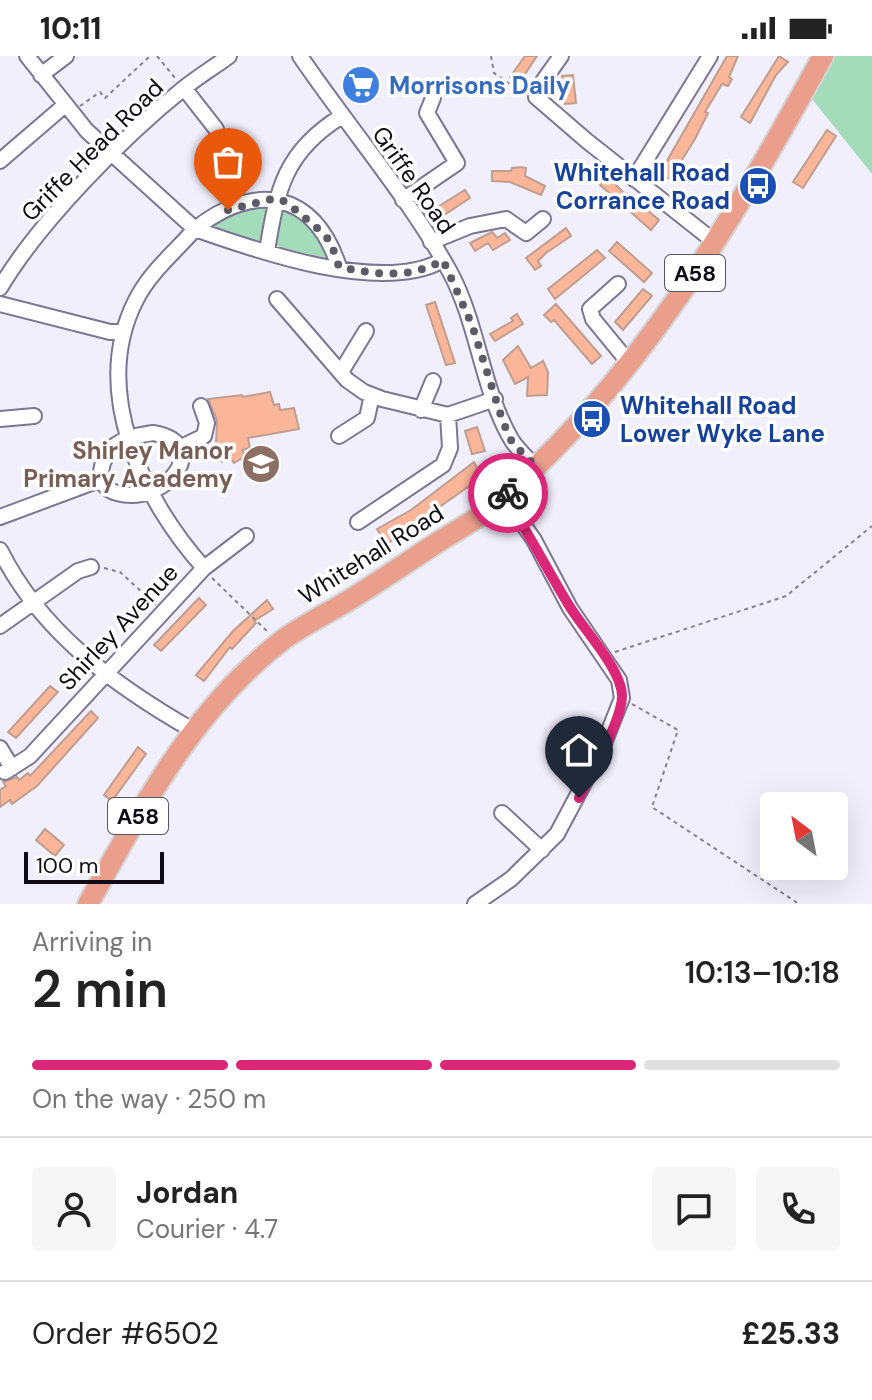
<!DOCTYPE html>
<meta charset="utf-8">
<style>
:root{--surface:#fff;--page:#f6f6f6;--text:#222;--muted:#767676;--line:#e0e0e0;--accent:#db2777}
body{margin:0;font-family:"DM Sans",sans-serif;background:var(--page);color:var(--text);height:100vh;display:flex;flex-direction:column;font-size:30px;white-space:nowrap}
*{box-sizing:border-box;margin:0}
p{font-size:26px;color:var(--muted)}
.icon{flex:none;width:44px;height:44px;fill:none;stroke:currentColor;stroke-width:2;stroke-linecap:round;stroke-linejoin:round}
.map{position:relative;height:848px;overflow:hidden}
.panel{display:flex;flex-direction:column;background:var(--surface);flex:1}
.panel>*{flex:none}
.needle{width:52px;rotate:328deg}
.controls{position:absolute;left:760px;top:736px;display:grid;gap:16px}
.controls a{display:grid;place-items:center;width:88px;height:88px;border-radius:8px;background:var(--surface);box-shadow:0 8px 32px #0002;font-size:40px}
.scale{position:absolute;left:24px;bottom:20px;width:140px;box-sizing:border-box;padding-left:8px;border:4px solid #0f0c17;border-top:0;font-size:22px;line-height:28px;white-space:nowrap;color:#0f0c17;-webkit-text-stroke:6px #fff;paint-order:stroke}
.pin{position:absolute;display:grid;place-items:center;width:68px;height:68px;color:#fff;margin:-82px -34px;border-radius:50% 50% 50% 0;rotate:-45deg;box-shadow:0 0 8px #0007}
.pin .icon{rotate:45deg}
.courier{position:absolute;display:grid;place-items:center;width:80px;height:80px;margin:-40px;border:6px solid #db2777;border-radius:50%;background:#fff;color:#222;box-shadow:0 2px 10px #0007}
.head em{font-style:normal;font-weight:600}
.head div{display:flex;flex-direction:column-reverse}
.head{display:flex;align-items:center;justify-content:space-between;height:136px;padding:0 32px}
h1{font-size:52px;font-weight:600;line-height:60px}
.bar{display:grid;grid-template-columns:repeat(4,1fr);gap:12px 8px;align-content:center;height:96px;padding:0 32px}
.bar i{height:10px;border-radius:6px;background:var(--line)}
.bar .on{background:var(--accent)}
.bar p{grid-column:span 4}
.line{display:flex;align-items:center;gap:20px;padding:0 32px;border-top:2px solid var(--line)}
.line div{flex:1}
.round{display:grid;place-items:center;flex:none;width:84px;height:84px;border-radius:8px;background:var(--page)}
.status{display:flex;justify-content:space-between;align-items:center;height:56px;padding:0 40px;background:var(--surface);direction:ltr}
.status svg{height:22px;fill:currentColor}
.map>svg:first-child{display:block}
.green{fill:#a4dcbb}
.building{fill:#fbb699;stroke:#bf9d8f;stroke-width:2}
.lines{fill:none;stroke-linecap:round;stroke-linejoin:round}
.minor-casing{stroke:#7c7694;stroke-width:18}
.highway-casing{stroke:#d4d3d5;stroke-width:24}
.path{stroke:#84818d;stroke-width:2;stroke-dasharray:4 4;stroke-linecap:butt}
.minor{stroke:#fff;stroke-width:14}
.highway{stroke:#ea9f8d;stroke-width:20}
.done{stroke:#5e5b68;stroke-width:8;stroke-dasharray:0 14.4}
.route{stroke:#db2777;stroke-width:10}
.labels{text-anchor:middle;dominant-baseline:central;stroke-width:7;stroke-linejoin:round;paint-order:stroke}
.shield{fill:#fff;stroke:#57555d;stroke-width:2}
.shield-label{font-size:22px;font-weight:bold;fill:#0f0c17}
.shop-label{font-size:24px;font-weight:bold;fill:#366cbe;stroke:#fff;text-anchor:start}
.street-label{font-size:24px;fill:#0f0c17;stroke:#fff}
.transit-label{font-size:24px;font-weight:bold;fill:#164399;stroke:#fff;text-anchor:end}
.education-label{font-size:24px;font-weight:bold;fill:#785e54;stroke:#fff;text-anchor:end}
</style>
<div class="status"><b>10:11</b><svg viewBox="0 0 49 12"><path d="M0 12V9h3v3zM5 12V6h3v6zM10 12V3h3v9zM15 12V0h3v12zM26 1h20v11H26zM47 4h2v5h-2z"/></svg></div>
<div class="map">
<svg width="872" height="848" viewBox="0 0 872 848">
<rect width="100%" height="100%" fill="#f2effd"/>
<path class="green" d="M835,0H872V118L812,43Z
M264,149L269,155L265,180L258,185L210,173V166Z
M286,152L307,166L329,197L326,202L281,192L274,187L280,154Z"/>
<path class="building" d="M525,0H537L519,27L510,21Z
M727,0H738L729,21L732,23L728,30L722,28L705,56L708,57L695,83L670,123L660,117Z
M779,0L788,6L776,19L750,67L741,61Z
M573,19L576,47L565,48L562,20Z
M827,74L836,80L803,132L793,126Z
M521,111L526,112L525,120L545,130L541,139L510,126L492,125V115H511L512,112Z
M608,121L626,139L627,137L659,164L651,174L600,129Z
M465,134L470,142L441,161L436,152Z
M566,172L571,180L546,197L538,205L541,210L535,214L526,202Z
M492,176L497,182L505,177L510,184L493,194L488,187L475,195L470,187Z
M617,186L652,217L644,226L609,195Z
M597,194L605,202L555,243L548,233Z
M643,233L652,240L623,274L615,266Z
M435,246L455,307L446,309L426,249Z
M556,248L601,300L592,308L554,264L551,266L544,259Z
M517,258L523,268L495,285L490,278L513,265L511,262Z
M518,290L531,312L543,305L548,316L547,339L527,340L528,321L515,328L503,304Z
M270,336L274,349L279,348L280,354L294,352L299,373L248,382L250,392L242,394L246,400L234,407L230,401L222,406L212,392L216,389L217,364L208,343L242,339L243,341Z
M477,371L485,395L472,398L465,375Z
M474,406L482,421L387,488L377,473L411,454Z
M199,542L206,549L161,595L154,589Z
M267,544L273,553L254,565L256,567L232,593L230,591L204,625L196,619L233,575Z
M50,630L58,636L16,682L8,676Z
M91,655L98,662L37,730L12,748L10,744L0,751V734L6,730L3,726L17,721L19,724L28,717L30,720Z
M138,691L146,698L112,745L104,739Z
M45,773L64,789L55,800L36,784Z"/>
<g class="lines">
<g class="minor-casing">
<path id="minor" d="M27,0L87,75L195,173C255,126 314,134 339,211
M300,0C349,72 408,140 450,216C478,268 482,333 511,383C517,393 527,402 535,410
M561,0L539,31L536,41L587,85L716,187
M41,19L66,0
M184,32L216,73
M0,105L65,49
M634,123L710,0
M403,144L457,107L427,57L433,42
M431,186L470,170L506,163L526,177L543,163
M267,195C277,133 285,95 342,60
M618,228L590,253L593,263L630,308
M0,232C39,166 123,81 184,32C198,21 214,11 229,0
M277,243L347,324L364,336L382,343L448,359L495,343
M0,248L110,276H122
M341,316L366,275
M421,354L433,325
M0,363L34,360
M153,377C214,387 166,451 117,437C91,431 101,399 117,388C128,381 140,379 153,377Z
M339,380L367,362L372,339
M179,392L204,380L207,367L201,350
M0,461L102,423
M358,466L443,409L450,392L448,359
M0,494C41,576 115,630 194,675
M204,512C142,443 90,334 136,244C150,216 175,196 195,173C257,195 383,239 443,204
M0,570L78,515L91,511
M0,692L12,712
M5,716L30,700L204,512L246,480
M502,757L542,794
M475,848L511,823L557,778L601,695L622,642L619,624L570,552L534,484L504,441"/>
</g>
<g class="highway-casing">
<path id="highway" d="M88,848C142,752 194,651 284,583C304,569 326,558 346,546C379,526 410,504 443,483C459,473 478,463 493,450C638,327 733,164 823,0"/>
</g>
<path class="path" d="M157,0L175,22
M491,0L494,17L524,38
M80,50L100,36L105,42L150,0
M104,512L120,516L156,549
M212,522L268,576
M615,596L786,540L872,470
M632,648L678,674L652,751L799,848"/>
<use href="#minor" class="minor"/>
<use href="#highway" class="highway"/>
</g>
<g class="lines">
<path class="done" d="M228,154L276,142L286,146L324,178L331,187L339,211C376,218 409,224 443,204L472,269L503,366L512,386L535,410L508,437"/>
<path class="route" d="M508,437L504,441C529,476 547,514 570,551C584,574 622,614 622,640C622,664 590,719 579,742"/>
</g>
<defs>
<g id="supermarket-disc" transform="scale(2)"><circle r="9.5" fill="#3f7fe0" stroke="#fff"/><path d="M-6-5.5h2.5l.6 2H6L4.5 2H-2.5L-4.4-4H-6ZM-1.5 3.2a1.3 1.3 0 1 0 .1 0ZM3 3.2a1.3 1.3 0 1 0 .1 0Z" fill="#fff"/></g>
<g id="bus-disc" transform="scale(2)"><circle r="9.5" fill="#1a4fb4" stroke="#fff"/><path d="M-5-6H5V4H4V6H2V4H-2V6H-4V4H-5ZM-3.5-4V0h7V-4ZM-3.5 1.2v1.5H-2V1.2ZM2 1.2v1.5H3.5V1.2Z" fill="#fff"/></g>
<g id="school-disc" transform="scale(2)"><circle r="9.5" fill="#8d6e63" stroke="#fff"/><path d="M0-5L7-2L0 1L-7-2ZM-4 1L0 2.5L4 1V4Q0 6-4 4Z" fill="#fff"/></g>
</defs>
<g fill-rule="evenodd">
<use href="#supermarket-disc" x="361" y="29"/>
<use href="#bus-disc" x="758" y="130"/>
<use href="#bus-disc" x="592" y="363"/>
<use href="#school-disc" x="261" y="408"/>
</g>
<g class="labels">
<g class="shield">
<rect x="665" y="199" width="60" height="36" rx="6"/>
<rect x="108" y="742" width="60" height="36" rx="6"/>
</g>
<g class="shield-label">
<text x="695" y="217">A58</text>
<text x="138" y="760">A58</text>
</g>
<g class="shop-label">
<text x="389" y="29">Morrisons Daily</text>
</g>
<g class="street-label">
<text transform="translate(92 94) rotate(-45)">Griffe Head Road</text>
<text transform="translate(414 124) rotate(55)">Griffe Road</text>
<text transform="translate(371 498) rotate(-32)">Whitehall Road</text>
<text transform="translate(118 571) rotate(-47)">Shirley Avenue</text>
</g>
<g class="transit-label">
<text x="730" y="116">Whitehall Road<tspan x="730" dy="28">Corrance Road</tspan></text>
<text x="620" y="349" text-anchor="start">Whitehall Road<tspan x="620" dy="28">Lower Wyke Lane</tspan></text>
</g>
<g class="education-label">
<text x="233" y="394">Shirley Manor<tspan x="233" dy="28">Primary Academy</tspan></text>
</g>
</g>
</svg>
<div class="controls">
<a><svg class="needle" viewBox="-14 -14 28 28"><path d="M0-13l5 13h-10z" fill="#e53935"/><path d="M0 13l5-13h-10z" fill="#767676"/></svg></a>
</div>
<div class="scale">100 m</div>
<div class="pin" style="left:228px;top:154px;background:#ea580c"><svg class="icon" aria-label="bag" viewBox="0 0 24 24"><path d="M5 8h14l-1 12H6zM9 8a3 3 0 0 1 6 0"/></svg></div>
<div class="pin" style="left:579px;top:742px;background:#1f2937"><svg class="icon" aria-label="home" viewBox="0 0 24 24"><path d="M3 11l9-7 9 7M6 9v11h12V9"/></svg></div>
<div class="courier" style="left:508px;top:437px"><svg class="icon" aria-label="bike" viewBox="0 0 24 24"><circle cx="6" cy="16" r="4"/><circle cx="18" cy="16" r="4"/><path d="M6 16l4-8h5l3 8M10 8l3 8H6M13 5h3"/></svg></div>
</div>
<section class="panel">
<div class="head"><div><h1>2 min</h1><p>Arriving in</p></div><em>10:13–10:18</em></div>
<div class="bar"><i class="on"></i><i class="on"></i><i class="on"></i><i></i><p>On the way · 250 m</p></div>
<div class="line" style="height:144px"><a class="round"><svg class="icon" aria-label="person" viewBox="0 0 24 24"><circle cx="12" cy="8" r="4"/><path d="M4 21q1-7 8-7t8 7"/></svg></a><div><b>Jordan</b><p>Courier · 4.7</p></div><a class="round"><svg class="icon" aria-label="chat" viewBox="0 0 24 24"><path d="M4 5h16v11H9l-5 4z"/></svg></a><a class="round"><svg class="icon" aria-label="phone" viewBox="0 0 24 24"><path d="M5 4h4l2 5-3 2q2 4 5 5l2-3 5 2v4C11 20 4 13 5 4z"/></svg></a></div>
<div class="line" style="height:104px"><div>Order #6502</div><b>£25.33</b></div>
</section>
